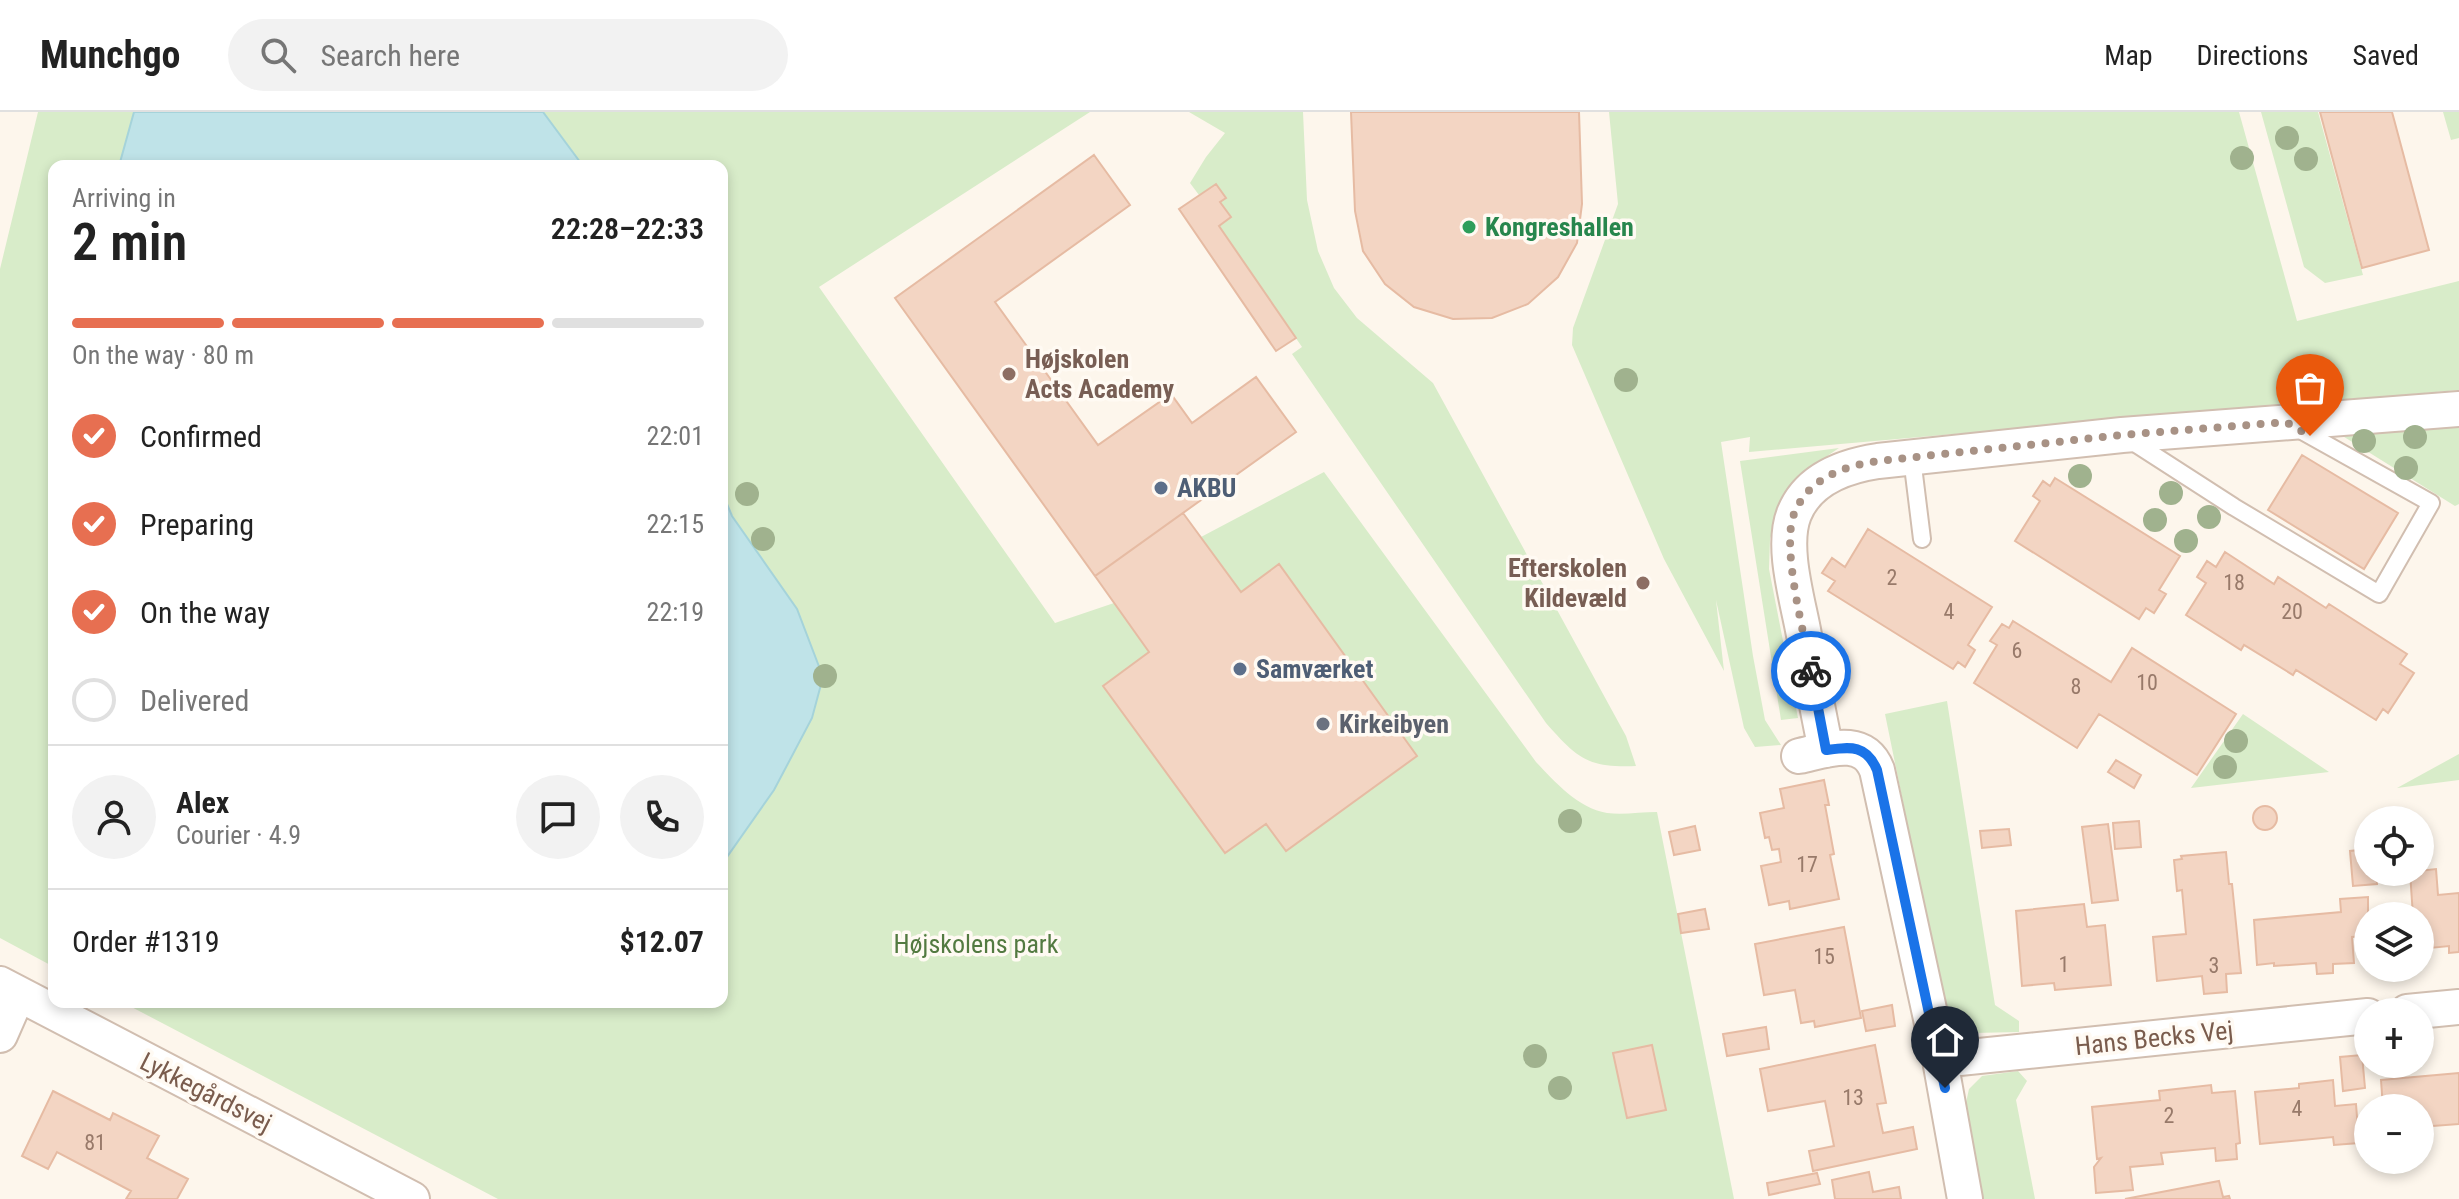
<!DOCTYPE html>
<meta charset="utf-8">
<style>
:root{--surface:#fff;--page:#f2f2f2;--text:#222;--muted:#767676;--line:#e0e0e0;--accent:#e76f51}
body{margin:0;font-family:"Roboto Condensed",sans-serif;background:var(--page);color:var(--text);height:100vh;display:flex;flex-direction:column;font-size:30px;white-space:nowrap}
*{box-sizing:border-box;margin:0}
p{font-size:26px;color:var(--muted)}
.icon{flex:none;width:44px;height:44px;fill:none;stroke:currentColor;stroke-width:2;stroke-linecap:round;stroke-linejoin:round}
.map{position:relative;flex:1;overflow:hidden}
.panel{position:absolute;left:48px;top:48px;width:680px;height:848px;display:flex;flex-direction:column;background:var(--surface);border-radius:16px;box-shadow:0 4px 12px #0003}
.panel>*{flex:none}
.fabs{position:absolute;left:2354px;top:694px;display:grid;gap:16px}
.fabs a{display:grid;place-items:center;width:80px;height:80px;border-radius:50%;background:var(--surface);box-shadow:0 4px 12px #0003;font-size:40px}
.pin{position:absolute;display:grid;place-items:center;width:68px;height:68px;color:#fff;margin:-82px -34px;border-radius:50% 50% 50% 0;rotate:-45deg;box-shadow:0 0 8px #0007}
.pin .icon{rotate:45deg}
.courier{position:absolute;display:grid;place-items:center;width:80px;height:80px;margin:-40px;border:6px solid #1a73e8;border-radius:50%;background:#fff;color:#222;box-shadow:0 2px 10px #0007}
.head em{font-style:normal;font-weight:600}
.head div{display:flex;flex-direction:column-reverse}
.head{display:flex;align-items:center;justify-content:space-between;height:136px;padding:0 24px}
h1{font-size:52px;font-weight:600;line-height:60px}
.bar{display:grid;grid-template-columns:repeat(4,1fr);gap:12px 8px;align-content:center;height:96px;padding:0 24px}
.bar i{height:10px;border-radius:6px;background:var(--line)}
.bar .current{background:var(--accent)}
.bar p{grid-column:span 4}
.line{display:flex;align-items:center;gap:20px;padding:0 24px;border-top:2px solid var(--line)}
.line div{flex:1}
.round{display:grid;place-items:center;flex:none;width:84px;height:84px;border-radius:42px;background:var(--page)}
ol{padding:0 24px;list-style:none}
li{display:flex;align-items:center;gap:24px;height:88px}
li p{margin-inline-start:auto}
li .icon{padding:8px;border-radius:50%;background:var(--accent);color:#fff;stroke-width:4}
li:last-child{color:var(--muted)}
li i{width:44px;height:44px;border:4px solid var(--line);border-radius:50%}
header{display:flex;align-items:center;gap:48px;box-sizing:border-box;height:112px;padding:0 40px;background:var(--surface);border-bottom:2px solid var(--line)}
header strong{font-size:38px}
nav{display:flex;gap:44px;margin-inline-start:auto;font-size:28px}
.search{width:560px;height:72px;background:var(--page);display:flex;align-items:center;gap:20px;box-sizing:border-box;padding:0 28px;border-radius:44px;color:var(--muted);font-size:30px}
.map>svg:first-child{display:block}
.green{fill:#d8ecc9}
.water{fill:#bfe3e8;stroke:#a5d3da;stroke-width:2}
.building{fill:#f3d5c3;stroke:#e6bba3;stroke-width:2}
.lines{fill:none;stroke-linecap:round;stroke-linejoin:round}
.lane-casing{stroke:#d1beb0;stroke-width:20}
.street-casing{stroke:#d1beb0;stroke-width:38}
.lane{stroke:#fff;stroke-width:16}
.street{stroke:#fff;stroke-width:34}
.tree{fill:#a0b28e}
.done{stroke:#a89285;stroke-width:8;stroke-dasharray:0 14.4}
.route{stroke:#1a73e8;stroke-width:10}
.leisure-dot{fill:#2e9e5b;stroke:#fffaf3;stroke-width:3}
.education-dot{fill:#8d6e63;stroke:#fffaf3;stroke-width:3}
.service-dot{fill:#5c6f8a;stroke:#fffaf3;stroke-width:3}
.worship-dot{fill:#6b7280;stroke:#fffaf3;stroke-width:3}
.labels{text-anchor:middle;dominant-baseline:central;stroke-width:7;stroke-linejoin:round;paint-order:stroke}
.number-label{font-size:22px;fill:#987a6a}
.leisure-label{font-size:26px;font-weight:bold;fill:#27864d;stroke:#fffaf3;text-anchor:start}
.education-label{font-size:26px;font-weight:bold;fill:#785e54;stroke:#fffaf3;text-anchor:start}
.service-label{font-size:26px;font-weight:bold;fill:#4e5e75;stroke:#fffaf3;text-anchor:start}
.worship-label{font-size:26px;font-weight:bold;fill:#5b616d;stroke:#fffaf3;text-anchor:start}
.park-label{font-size:26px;fill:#537a41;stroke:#fffaf3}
.street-label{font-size:26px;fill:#7a5c4d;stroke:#fffaf3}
</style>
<header>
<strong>Munchgo</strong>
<div class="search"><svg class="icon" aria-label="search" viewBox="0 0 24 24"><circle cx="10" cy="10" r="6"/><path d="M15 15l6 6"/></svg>Search here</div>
<nav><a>Map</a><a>Directions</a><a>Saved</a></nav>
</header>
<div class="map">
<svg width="2459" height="1087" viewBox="0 0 2459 1087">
<rect width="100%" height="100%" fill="#fdf6ec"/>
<path class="green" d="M38,0H1090L819,175L1055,511L1114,491L1149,540L1103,574L1266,712L1286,739L1417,644L1279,453L1241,480L1201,425L1324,360L1536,650C1555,670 1578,696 1607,701C1623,703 1641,700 1657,700L1734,1087H498L122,890H722V54H54V855L0,826V157Z
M1189,0H1303L1307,88L1318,139L1334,176L1357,206L1433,271L1626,624L1636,654C1587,656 1577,646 1546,611L1292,242L1302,235L1219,114L1230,105L1220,90L1225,86L1216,72L1199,83L1190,71L1206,45L1225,21Z
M1609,0H2239L2297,209L2459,169V278L1749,340L1750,325L1721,330L1753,544L1765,608L1781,633L1755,635L1744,616L1716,488L1724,559L1664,447L1572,233L1573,216L1618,92Z
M2261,0H2318L2363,163L2325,171L2304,155Z
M2443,0H2459V26L2451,28Z
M2459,313V392L2455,394L2341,323Z
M1839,336L1808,357L1784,386L1770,427L1769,457L1798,606L1781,608L1740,349Z
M1947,589L1995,893L2019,909V920L1973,921L1961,916L1946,901L1885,602Z
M2243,602L2329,660L2191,676Z
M2459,642V668L2397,676Z
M2018,959L2027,969L2016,988L2035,1087H1983L1965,995L1969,977L1982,964Z"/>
<path class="water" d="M134,0H543L583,54H119Z
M722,380L732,404L797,497L823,565L812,606L774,678L722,752Z"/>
<path class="building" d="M1351,0H1579L1582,92L1577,131L1558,165L1528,192L1492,206L1453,207L1414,195L1385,172L1363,139L1355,99Z
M2320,0H2392L2429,138L2362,156Z
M1094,43L1130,93L995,190L1098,333L1171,282L1192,311L1256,265L1296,320L1095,464L895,186Z
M1216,72L1226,86L1220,90L1231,105L1219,114L1296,226L1276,239L1179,97Z
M2302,343L2398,401L2364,457L2268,398Z
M2055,366L2180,444L2159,478L2166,482L2154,501L2146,496L2139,507L2015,429L2040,389L2033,384L2043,369L2050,374Z
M1183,401L1241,480L1279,452L1417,644L1286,739L1266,712L1225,741L1103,574L1149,540L1095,464Z
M1868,417L1992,495L1968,533L1975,538L1965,555L1958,550L1953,557L1828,479L1835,469L1822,461L1832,446L1845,455Z
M2225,440L2274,472L2278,465L2326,496L2329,492L2407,542L2400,552L2414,561L2388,601L2383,597L2376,608L2296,558L2293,563L2244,533L2241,538L2186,503L2206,471L2197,465L2207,449L2216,455Z
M2013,509L2111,570L2132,536L2236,602L2197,663L2099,602L2077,636L1974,571L1997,533L1990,529L2002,512L2009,516Z
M2116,648L2141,663L2134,676L2108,660Z
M1824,668L1829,693H1825L1834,742L1830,743L1839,787L1790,797L1789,789L1769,793L1761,754L1781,750L1779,737L1772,738L1769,725L1765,726L1760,701L1784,696L1780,677Z
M2253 706a12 12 0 1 1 24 0a12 12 0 1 1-24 0Z
M2139,709L2141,735L2115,737L2113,711Z
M2108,712L2118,788L2092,791L2082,715Z
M1695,714L1700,738L1674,743L1669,720Z
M2009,717L2011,733L1982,736L1980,719Z
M2368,737V760H2376L2377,772L2353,774L2350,739Z
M2226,740L2229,772H2232L2241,861L2226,862L2227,880L2204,882L2202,864L2157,869L2153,825L2186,822L2182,778L2177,779L2174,748L2182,747L2181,744Z
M2436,757L2438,783L2459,781V840L2449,841V834L2420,837V804H2413L2410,760Z
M2368,785V824L2352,825L2354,851L2333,852V861L2317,862L2316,851L2274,854V851L2257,853L2254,808L2341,800L2340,787Z
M2084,792L2087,815L2105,813L2111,873L2055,878L2054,871L2022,874L2016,799Z
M1705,797L1709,817L1681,821L1678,802Z
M1844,815L1861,906L1815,915L1814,909L1801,911L1795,878L1764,883L1755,832Z
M1892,893L1895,914L1866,919L1862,899Z
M1766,915L1769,937L1727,944L1723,922Z
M1652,933L1666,998L1627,1006L1613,941Z
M1875,933L1886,991L1877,992L1883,1021L1913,1015L1917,1037L1813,1059L1809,1039L1834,1034L1825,989L1768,999L1760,957Z
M2362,943L2365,976L2343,979L2340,945Z
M2459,961V1012L2420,1015V996H2383L2381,968Z
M2333,968L2335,994L2356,992L2359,1031L2334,1033L2333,1025L2260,1032L2255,980L2299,976V972Z
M2211,973L2212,981L2235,979L2240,1031L2236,1032L2237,1047L2216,1049L2215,1036L2161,1041L2163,1052L2130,1055L2133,1078L2096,1081L2094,1055L2101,1046L2097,1047L2092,995L2160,988L2159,979Z
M53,979L110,1008L113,1001L159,1024L147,1046L188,1067L177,1087H126L131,1079L57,1040L48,1057L22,1044Z
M1869,1060L1873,1080L1899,1075L1901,1087H1835L1832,1068Z
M1817,1061L1820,1072L1769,1083L1767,1071Z
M2219,1069L2223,1085L2229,1084L2230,1087H2125Z"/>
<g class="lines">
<g class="lane-casing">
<path id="lane" d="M2127,326L2234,395L2379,482L2431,391L2295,315
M1912,346L1922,427"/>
</g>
<g class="street-casing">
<path id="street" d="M1826,638C1818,600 1811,562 1804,523C1798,489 1781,435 1794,402C1808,367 1845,354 1878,349L2122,323L2459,297
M1799,644C1827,638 1863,623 1877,658L1940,948L1965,1087
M0,872L412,1087
M2407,900L2459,895
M0,923L18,882
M1940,948L2368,904"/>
</g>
<use href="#lane" class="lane"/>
<use href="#street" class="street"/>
</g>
<g class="tree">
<circle cx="2287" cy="26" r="12"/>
<circle cx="2242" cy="46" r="12"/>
<circle cx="2306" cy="47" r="12"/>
<circle cx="1626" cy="268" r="12"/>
<circle cx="2415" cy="325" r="12"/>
<circle cx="2364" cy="329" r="12"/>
<circle cx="2406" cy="356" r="12"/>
<circle cx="2080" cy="364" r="12"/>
<circle cx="2171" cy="381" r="12"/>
<circle cx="747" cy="382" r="12"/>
<circle cx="2209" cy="405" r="12"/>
<circle cx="2155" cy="408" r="12"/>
<circle cx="763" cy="427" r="12"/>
<circle cx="2186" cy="429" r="12"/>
<circle cx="825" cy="564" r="12"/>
<circle cx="2236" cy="629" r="12"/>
<circle cx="2225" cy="655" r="12"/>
<circle cx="1570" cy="709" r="12"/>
<circle cx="1535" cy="944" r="12"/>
<circle cx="1560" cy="976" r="12"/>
</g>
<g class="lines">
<path class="done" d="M1811,559C1804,521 1781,435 1794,402C1808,366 1845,354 1878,349L2122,323L2286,310L2310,324"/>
<path class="route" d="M1811,559L1826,638C1850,635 1866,632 1877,658L1945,976"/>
</g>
<circle class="leisure-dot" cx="1469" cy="115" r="8"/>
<g class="education-dot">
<circle cx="1009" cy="262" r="8"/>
<circle cx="1643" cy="471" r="8"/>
</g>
<g class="service-dot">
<circle cx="1161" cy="376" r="8"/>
<circle cx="1240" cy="557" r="8"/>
</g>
<circle class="worship-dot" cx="1323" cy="612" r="8"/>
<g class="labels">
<g class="number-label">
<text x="1892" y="465">2</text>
<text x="2234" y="470">18</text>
<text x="1949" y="499">4</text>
<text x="2292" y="499">20</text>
<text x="2017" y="538">6</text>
<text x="2147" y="570">10</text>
<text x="2076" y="574">8</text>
<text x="1807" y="752">17</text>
<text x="1824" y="844">15</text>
<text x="2064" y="852">1</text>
<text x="2214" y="853">3</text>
<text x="1853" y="985">13</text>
<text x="2297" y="996">4</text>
<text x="2169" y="1003">2</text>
<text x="95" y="1030">81</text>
</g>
<g class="leisure-label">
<text x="1485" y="115">Kongreshallen</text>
</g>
<g class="education-label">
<text x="1025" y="247">Højskolen<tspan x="1025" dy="30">Acts Academy</tspan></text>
<text x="1627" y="456" text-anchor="end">Efterskolen<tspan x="1627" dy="30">Kildevæld</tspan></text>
</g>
<g class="service-label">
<text x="1177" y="376">AKBU</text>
<text x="1256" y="557">Samværket</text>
</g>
<g class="worship-label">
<text x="1339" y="612">Kirkeibyen</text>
</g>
<g class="park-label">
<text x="976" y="832">Højskolens park</text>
</g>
<g class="street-label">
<text transform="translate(2154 926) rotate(-6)">Hans Becks Vej</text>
<text transform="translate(206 980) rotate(27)">Lykkegårdsvej</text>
</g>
</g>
</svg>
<div class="fabs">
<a><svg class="icon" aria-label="locate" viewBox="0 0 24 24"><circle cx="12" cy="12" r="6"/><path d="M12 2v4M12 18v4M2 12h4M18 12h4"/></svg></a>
<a><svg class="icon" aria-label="layers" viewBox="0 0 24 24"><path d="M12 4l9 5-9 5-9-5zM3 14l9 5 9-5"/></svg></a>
<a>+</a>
<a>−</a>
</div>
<div class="pin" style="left:2310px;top:324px;background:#ea580c"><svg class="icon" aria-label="bag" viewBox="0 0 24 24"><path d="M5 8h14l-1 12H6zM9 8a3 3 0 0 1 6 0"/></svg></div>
<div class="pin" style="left:1945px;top:976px;background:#1f2937"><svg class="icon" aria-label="home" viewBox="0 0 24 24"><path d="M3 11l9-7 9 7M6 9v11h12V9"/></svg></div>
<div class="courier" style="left:1811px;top:559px"><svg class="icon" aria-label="bike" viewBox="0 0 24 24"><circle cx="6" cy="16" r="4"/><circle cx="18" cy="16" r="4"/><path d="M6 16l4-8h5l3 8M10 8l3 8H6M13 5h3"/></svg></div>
<section class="panel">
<div class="head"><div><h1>2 min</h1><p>Arriving in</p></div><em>22:28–22:33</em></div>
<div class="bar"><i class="current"></i><i class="current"></i><i class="current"></i><i></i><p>On the way · 80 m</p></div>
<ol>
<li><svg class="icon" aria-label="check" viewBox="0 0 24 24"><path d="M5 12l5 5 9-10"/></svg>Confirmed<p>22:01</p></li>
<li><svg class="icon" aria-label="check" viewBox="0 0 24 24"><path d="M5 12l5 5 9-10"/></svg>Preparing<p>22:15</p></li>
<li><svg class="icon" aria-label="check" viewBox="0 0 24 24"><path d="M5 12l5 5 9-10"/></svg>On the way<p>22:19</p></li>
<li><i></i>Delivered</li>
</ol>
<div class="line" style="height:144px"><a class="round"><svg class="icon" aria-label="person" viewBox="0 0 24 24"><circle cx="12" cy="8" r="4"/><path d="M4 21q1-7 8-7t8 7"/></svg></a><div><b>Alex</b><p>Courier · 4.9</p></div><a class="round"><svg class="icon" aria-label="chat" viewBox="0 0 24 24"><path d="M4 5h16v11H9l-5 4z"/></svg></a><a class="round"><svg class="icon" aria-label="phone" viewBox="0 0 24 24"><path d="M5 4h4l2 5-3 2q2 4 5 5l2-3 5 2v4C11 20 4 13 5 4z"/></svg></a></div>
<div class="line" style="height:104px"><div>Order #1319</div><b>$12.07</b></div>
</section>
</div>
